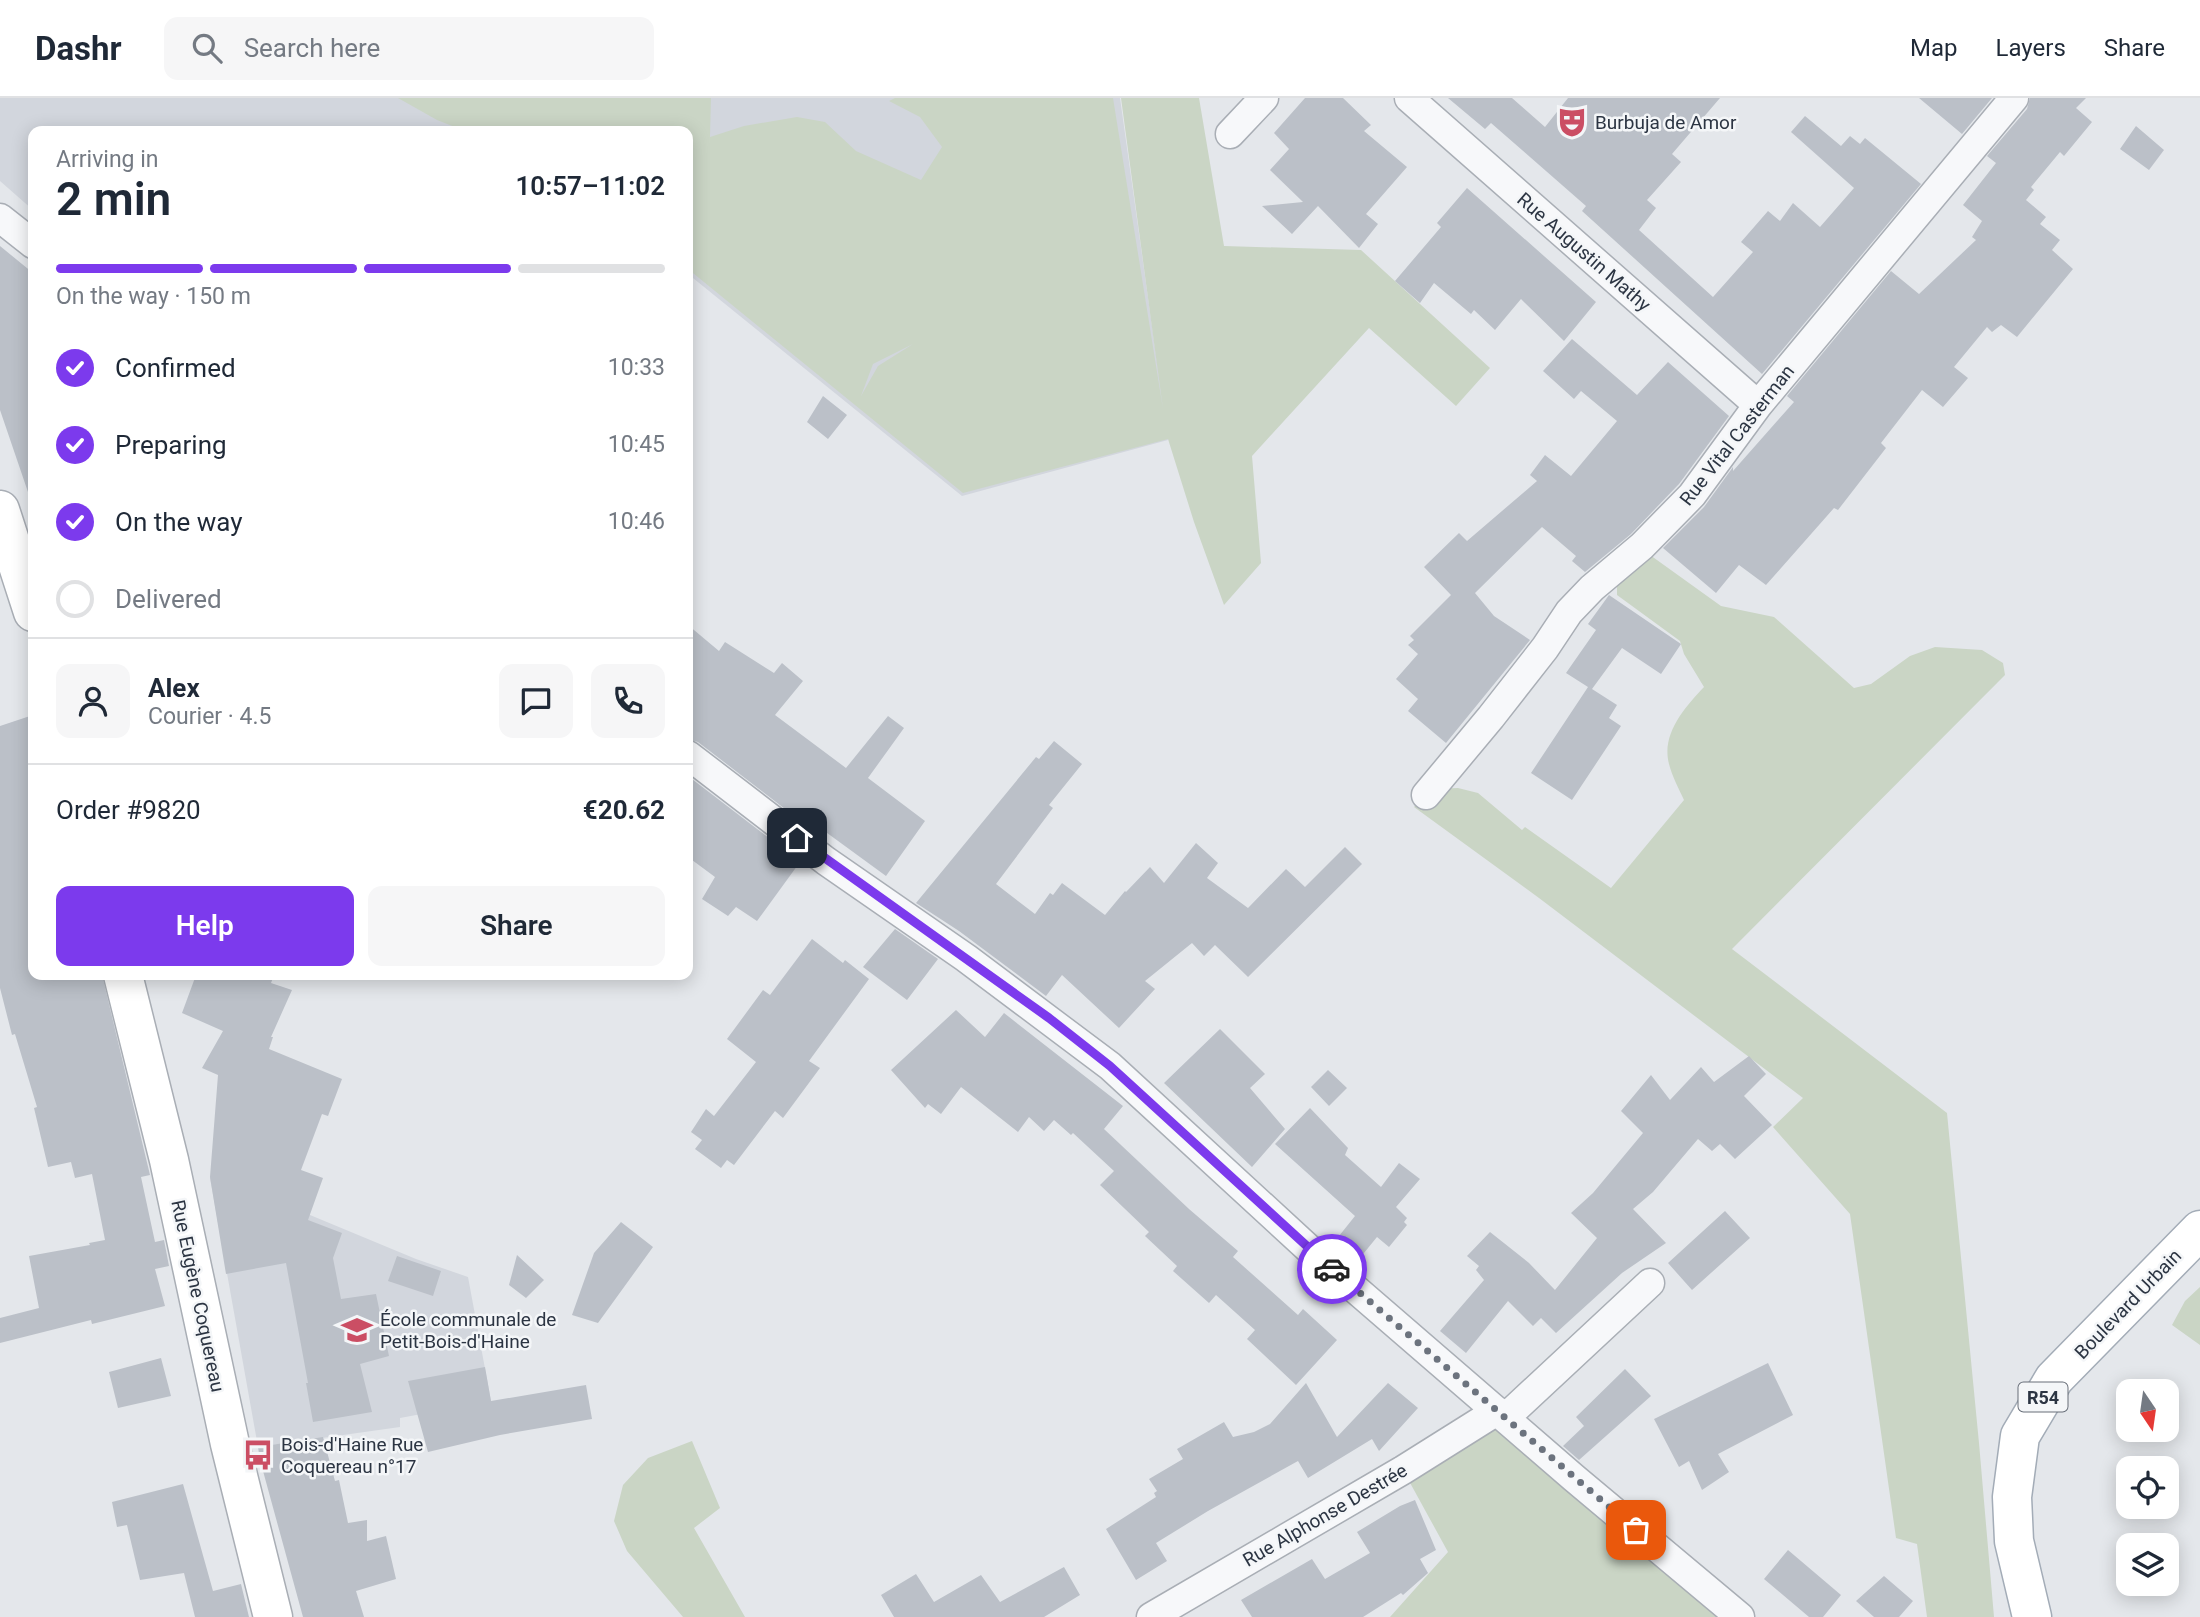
<!DOCTYPE html>
<meta charset="utf-8">
<style>
:root{--surface:#fff;--page:#f6f6f7;--text:#1f2937;--muted:#747a83;--line:#e0e1e3;--accent:#7c3aed}
body{margin:0;font-family:Roboto,sans-serif;background:var(--page);color:var(--text);height:100vh;display:flex;flex-direction:column;font-size:26px;white-space:nowrap}
*{box-sizing:border-box;margin:0}
p{font-size:23px;color:var(--muted)}
.icon{flex:none;width:38px;height:38px;fill:none;stroke:currentColor;stroke-width:2;stroke-linecap:round;stroke-linejoin:round}
.map{position:relative;flex:1;overflow:hidden}
.panel{position:absolute;left:28px;top:28px;width:665px;height:854px;display:flex;flex-direction:column;background:var(--surface);border-radius:14px;box-shadow:0 4px 18px #0003}
.panel>*{flex:none}
.needle{width:46px;rotate:167deg}
.tools{position:absolute;left:2116px;top:1281px;display:grid;gap:14px}
.tools a{display:grid;place-items:center;width:63px;height:63px;border-radius:14px;background:var(--surface);box-shadow:0 4px 18px #0003;font-size:35px}
.pin{position:absolute;display:grid;place-items:center;width:60px;height:60px;color:#fff;margin:-30px;border-radius:14px;box-shadow:0 4px 10px #0006}
.courier{position:absolute;display:grid;place-items:center;width:70px;height:70px;margin:-35px;border:5px solid #7c3aed;border-radius:50%;background:#fff;color:#222;box-shadow:0 2px 9px #0007}
.head em{font-style:normal;font-weight:600}
.head div{display:flex;flex-direction:column-reverse}
.head{display:flex;align-items:center;justify-content:space-between;height:119px;padding:0 28px}
h1{font-size:46px;font-weight:600;line-height:52px}
.bar{display:grid;grid-template-columns:repeat(4,1fr);gap:10px 7px;align-content:center;height:84px;padding:0 28px}
.bar i{height:9px;border-radius:5px;background:var(--line)}
.bar .active{background:var(--accent)}
.bar p{grid-column:span 4}
.line{display:flex;align-items:center;gap:18px;padding:0 28px;border-top:2px solid var(--line)}
.line div{flex:1}
.round{display:grid;place-items:center;flex:none;width:74px;height:74px;border-radius:14px;background:var(--page)}
ol{padding:0 28px;list-style:none}
li{display:flex;align-items:center;gap:21px;height:77px}
li p{margin-inline-start:auto}
li .icon{padding:7px;border-radius:50%;background:var(--accent);color:#fff;stroke-width:4}
li:last-child{color:var(--muted)}
li i{width:38px;height:38px;border:4px solid var(--line);border-radius:50%}
.action{display:flex;gap:14px;margin-top:auto;padding:14px 28px}
.action a{flex:1;height:80px;border-radius:14px;background:var(--accent);color:#fff;font-size:28px;font-weight:600;line-height:80px;text-align:center}
.action a+a{background:var(--page);color:var(--text)}
header{display:flex;align-items:center;gap:42px;box-sizing:border-box;height:98px;padding:0 35px;background:var(--surface);border-bottom:2px solid var(--line)}
header strong{font-size:33px}
nav{display:flex;gap:38px;margin-inline-start:auto;font-size:24px}
.search{width:490px;height:63px;background:var(--page);display:flex;align-items:center;gap:18px;box-sizing:border-box;padding:0 24px;border-radius:14px;color:var(--muted);font-size:26px}
.map>svg:first-child{display:block}
.built{fill:#d2d6dd}
.green{fill:#cad5c5;fill-rule:evenodd}
.building{fill:#bbc0c8}
.lines{fill:none;stroke-linecap:round;stroke-linejoin:round}
.street-casing{stroke:#a9aeb5;stroke-width:31}
.secondary-casing{stroke:#a9aeb5;stroke-width:41}
.primary-casing{stroke:#a3acb7;stroke-width:41}
.street{stroke:#f7f8fa;stroke-width:28}
.secondary{stroke:#fff;stroke-width:38}
.primary{stroke:#fff;stroke-width:38}
.done{stroke:#6c737e;stroke-width:7;stroke-dasharray:0 12.6}
.route{stroke:#7c3aed;stroke-width:9}
.labels{text-anchor:middle;dominant-baseline:central;stroke-width:5;stroke-linejoin:round;paint-order:stroke}
.shield{fill:#f4f6f8;stroke:#686f79;stroke-width:2}
.shield-label{font-size:18px;font-weight:bold;fill:#2c3543}
.poi-label{font-size:19px;fill:#2c3543;stroke:#f4f6f8;text-anchor:start}
.street-label{font-size:19px;fill:#2c3543;stroke:#f4f6f8}
</style>
<header>
<strong>Dashr</strong>
<div class="search"><svg class="icon" aria-label="search" viewBox="0 0 24 24"><circle cx="10" cy="10" r="6"/><path d="M15 15l6 6"/></svg>Search here</div>
<nav><a>Map</a><a>Layers</a><a>Share</a></nav>
</header>
<div class="map">
<svg width="2200" height="1519" viewBox="0 0 2200 1519">
<rect width="100%" height="100%" fill="#e4e7eb"/>
<path class="built" d="M0,0H1120L1168,342L962,398L688,176V33H33V112L0,83Z
M210,1080L250,1092L416,1161L468,1179L491,1303L400,1320V1329L258,1349Z"/>
<path class="green" d="M398,0H711L710,39L744,28L797,19L825,24L856,53L921,82L942,49L920,19L889,3L895,0H1113L1163,311L1121,0H1199L1224,148L1361,152L1490,270L1456,308L1369,230L1252,358L1261,465L1224,507L1194,424L1168,341L963,395L688,171V33H465L437,22ZM913,246L878,268L861,298L873,266Z
M1650,457L1721,508L1774,519L1854,590L1871,586L1910,558L1935,549L1982,552L2003,565L2005,577L1732,851L1947,1015L1979,1345L1994,1519H1927L1917,1446L1896,1440L1850,1116L1773,1029L1803,1000L1539,800L1414,709L1431,691L1458,690L1478,695L1522,732L1525,729L1611,790L1684,702C1679,691 1672,678 1669,666C1661,636 1685,609 1704,589L1684,556L1680,543L1617,497V485Z
M2200,1189V1247L2172,1227L2185,1203Z
M1497,1313L1740,1519H1390L1448,1454L1403,1372Z
M692,1343L720,1410L694,1430L745,1519H683L627,1453L614,1423L623,1387L648,1360Z"/>
<path class="building" d="M1305,0H1343L1371,27L1364,33L1407,69L1366,116L1378,126L1359,150L1318,108L1292,136L1262,108L1303,104L1270,72L1289,51L1274,35Z
M1448,0H1512L1545,29L1568,0H1720L1672,56L1681,64L1647,102L1656,110L1639,132L1713,199L1753,154L1741,144L1768,113L1780,123L1793,105L1820,129L1854,90L1791,34L1805,18L1841,48L1850,38L1860,46L1865,40L1921,86L1762,276L1582,113L1586,108L1491,25L1485,31Z
M1919,0H1992L1962,36Z
M2030,0H2086L2076,10L2092,24L2064,58L2060,54L2031,89L2034,92L2026,102L2046,119L2040,126L2060,142L2052,152L2073,171L2017,239L2001,227L1992,234L1987,229L1954,269L1968,280L1943,309L1922,292L1881,345L1886,350L1838,412L1834,410L1766,487L1739,467L1716,495L1663,450L1704,409L1733,369V373L1794,304L1787,298L1891,173L1919,196L1976,142L1972,139L1982,123L1963,107L1996,65L1987,58L2027,11Z
M2136,28L2164,52L2149,72L2120,51Z
M1467,90L1596,204L1564,243L1521,201L1495,232L1474,212L1471,216L1434,185L1420,205L1395,183L1441,129L1437,125Z
M0,148L33,175V397H29L0,312Z
M1572,241L1637,297L1668,264L1729,318L1679,386L1631,436L1585,474L1572,463L1576,458L1542,429L1475,495L1494,518L1530,542L1446,645L1408,613L1418,601L1396,581L1418,556L1408,547L1414,542L1410,538L1451,497L1424,469L1459,435L1467,443L1537,383L1530,377L1545,357L1571,378L1617,323L1581,293L1574,301L1543,273Z
M823,298L847,317L828,341L807,324Z
M1609,497L1681,546L1661,576L1622,550L1592,591L1617,607L1609,620L1621,628L1572,702L1531,675L1588,589L1566,575L1596,532L1588,526Z
M688,527L719,553L725,544L774,575L782,565L803,583L775,617L846,670L888,618L904,630L868,680L925,723L886,778L823,732L819,737L698,644L688,641Z
M33,617V877H102L150,1077L141,1079L155,1144L164,1142L169,1168L155,1171L165,1208L92,1226L91,1222L0,1245V1220L39,1210L29,1158L90,1147L89,1145L105,1142L92,1076L75,1080L71,1064L48,1069L34,1010L37,1009L15,936L12,937L0,890V628Z
M1054,643L1082,666L1049,707L1053,710L996,786L1035,816L1050,795L1053,797L1062,785L1105,817L1125,793L1126,794L1150,769L1164,785L1196,745L1218,765L1207,780L1248,810L1286,771L1305,789L1345,749L1362,766L1248,879L1215,847L1204,858L1192,845L1145,883L1155,891L1119,930L1062,877L1046,898L959,833L916,805L1036,659L1039,661Z
M688,678L800,764L757,823L736,809L728,818L702,801L715,779L688,759Z
M895,831L938,861L907,902L863,869Z
M812,841L843,865L845,862L869,881L809,963L820,970L783,1020L775,1013L734,1067L727,1062L721,1070L695,1051L702,1042L691,1034L706,1011L714,1018L756,964L727,941L763,892L770,897Z
M196,877H274L271,885L292,892L271,939H273L269,951L342,981L328,1018L322,1016L301,1072L323,1080L308,1122L342,1135L333,1160L341,1201L376,1196L389,1258L360,1266L372,1314L313,1324L306,1285H308L286,1165L226,1176L210,1079L218,977L202,970L223,933L182,915Z
M956,912L985,939L1004,915L1123,1008L1104,1031L1189,1111L1238,1153L1233,1159L1298,1217L1303,1211L1337,1242L1296,1287L1247,1241L1255,1232L1216,1197L1209,1205L1173,1173L1177,1168L1145,1138L1149,1134L1100,1087L1114,1073L1073,1035L1071,1037L1054,1022L1044,1033L1029,1019L1018,1034L961,989L941,1016L928,1006L925,1010L891,972Z
M1220,931L1265,976L1250,990L1285,1031L1252,1069L1164,985Z
M1749,958L1766,976L1744,998L1772,1027L1735,1061L1720,1046L1712,1053L1698,1041L1653,1094L1633,1111L1666,1145L1622,1175L1556,1235L1541,1220L1533,1228L1508,1203L1466,1255L1440,1233L1484,1182L1476,1172L1479,1168L1467,1158L1490,1134L1529,1165L1555,1192L1597,1140L1571,1115L1593,1095L1643,1035L1621,1013L1651,977L1670,1002L1701,969L1714,984Z
M1328,972L1347,990L1329,1008L1311,989Z
M1310,1010L1348,1050L1345,1057L1381,1089L1399,1065L1420,1081L1396,1109L1407,1120L1404,1124L1407,1127L1389,1149L1377,1139L1355,1166L1331,1148L1355,1118L1275,1046Z
M1725,1113L1750,1140L1692,1192L1668,1165Z
M621,1124L653,1149L598,1225L572,1217L594,1155Z
M517,1157L544,1182L526,1200L509,1187Z
M397,1158L441,1173L433,1198L388,1183Z
M161,1260L171,1298L118,1310L109,1274Z
M1768,1265L1793,1317L1718,1356L1729,1374L1702,1392L1689,1363L1679,1369L1654,1321Z
M485,1269L491,1303L586,1287L592,1321L500,1337L428,1354L408,1283Z
M1625,1271L1651,1298L1579,1362L1563,1348L1584,1328L1576,1319Z
M1306,1285L1337,1339L1388,1285L1418,1310L1379,1353L1372,1341L1308,1380L1298,1363L1208,1413L1156,1445L1167,1463L1136,1482L1106,1431L1156,1399L1154,1395L1157,1393L1149,1381L1183,1361L1177,1351L1224,1324L1233,1339L1254,1334L1270,1326Z
M323,1339L335,1383L339,1382L348,1425L367,1422V1443L386,1438L396,1481L356,1493L364,1519H303L260,1362L258,1349Z
M183,1386L213,1493L241,1486L249,1519H195L184,1475L140,1482L127,1427L117,1429L112,1404Z
M1415,1402L1436,1452L1420,1461L1428,1475L1403,1497L1401,1495L1363,1519H1252L1241,1502L1312,1461L1325,1481L1370,1455L1357,1434L1400,1408Z
M1788,1452L1841,1497L1823,1519H1809L1764,1481Z
M1064,1469L1080,1497L1044,1519H894L881,1497L916,1476L934,1504L981,1477L1000,1504Z
M1884,1478L1913,1503L1899,1519H1874L1856,1503Z"/>
<g class="lines">
<g class="street-casing">
<path id="street" d="M1409,0L1758,307
M1230,36L1264,0
M0,120L33,146
M688,657L826,763L966,860L1110,968L1309,1151L1574,1380L1740,1519
M1426,697L1491,619L1545,550L1569,514L1592,490L1642,448L1692,397L1758,307L2014,0
M1505,1320L1650,1185
M1151,1519L1403,1372L1497,1313"/>
</g>
<g class="secondary-casing">
<path id="secondary" d="M0,412L33,514
M123,877L169,1062L230,1346L273,1519"/>
</g>
<g class="primary-casing">
<path id="primary" d="M2032,1519L2014,1443L2012,1399L2020,1338L2054,1281L2200,1132"/>
</g>
<use href="#street" class="street"/>
<use href="#secondary" class="secondary"/>
<use href="#primary" class="primary"/>
</g>
<g class="lines">
<path class="done" d="M1332,1171L1636,1432"/>
<path class="route" d="M797,740L1049,920L1110,968L1332,1171"/>
</g>
<defs>
<g id="theatre-bare" transform="scale(2.415)"><path d="M-5-5.5Q0-4 5-5.5V0Q5 5 0 6Q-5 5-5 0ZM-3.3-2.5H-1v1.5H-3.3ZM1-2.5H3.3v1.5H1ZM-2.8 1Q0 5.5 2.8 1Z" fill="#cb4e64" stroke="#f4f6f8" stroke-width="2.5" paint-order="stroke"/></g>
<g id="school-bare" transform="scale(2.415)"><path d="M0-5L7-2L0 1L-7-2ZM-4 1L0 2.5L4 1V4Q0 6-4 4Z" fill="#cb4e64" stroke="#f4f6f8" stroke-width="2.5" paint-order="stroke"/></g>
<g id="bus-bare" transform="scale(2.415)"><path d="M-5-6H5V4H4V6H2V4H-2V6H-4V4H-5ZM-3.5-4V0h7V-4ZM-3.5 1.2v1.5H-2V1.2ZM2 1.2v1.5H3.5V1.2Z" fill="#cb4e64" stroke="#f4f6f8" stroke-width="2.5" paint-order="stroke"/></g>
</defs>
<g fill-rule="evenodd">
<use href="#theatre-bare" x="1572" y="24"/>
<use href="#school-bare" x="357" y="1232"/>
<use href="#bus-bare" x="258" y="1357"/>
</g>
<g class="labels">
<rect class="shield" x="2018.5" y="1284.5" width="49" height="29" rx="5"/>
<g class="shield-label">
<text x="2043" y="1299">R54</text>
</g>
<g class="poi-label">
<text x="1595" y="24">Burbuja de Amor</text>
<text x="380" y="1221">École communale de<tspan x="380" dy="22">Petit-Bois-d'Haine</tspan></text>
<text x="281" y="1346">Bois-d'Haine Rue<tspan x="281" dy="22">Coquereau n°17</tspan></text>
</g>
<g class="street-label">
<text transform="translate(1584 154) rotate(41)">Rue Augustin Mathy</text>
<text transform="translate(1737 337) rotate(-52)">Rue Vital Casterman</text>
<text transform="translate(198 1198) rotate(78)">Rue Eugène Coquereau</text>
<text transform="translate(2128 1206) rotate(-46)">Boulevard Urbain</text>
<text transform="translate(1325 1417) rotate(-30)">Rue Alphonse Destrée</text>
</g>
</g>
</svg>
<div class="tools">
<a><svg class="needle" viewBox="-14 -14 28 28"><path d="M0-13l5 13h-10z" fill="#e53935"/><path d="M0 13l5-13h-10z" fill="#747a83"/></svg></a>
<a><svg class="icon" aria-label="locate" viewBox="0 0 24 24"><circle cx="12" cy="12" r="6"/><path d="M12 2v4M12 18v4M2 12h4M18 12h4"/></svg></a>
<a><svg class="icon" aria-label="layers" viewBox="0 0 24 24"><path d="M12 4l9 5-9 5-9-5zM3 14l9 5 9-5"/></svg></a>
</div>
<div class="pin" style="left:1636px;top:1432px;background:#ea580c"><svg class="icon" aria-label="bag" viewBox="0 0 24 24"><path d="M5 8h14l-1 12H6zM9 8a3 3 0 0 1 6 0"/></svg></div>
<div class="pin" style="left:797px;top:740px;background:#1f2937"><svg class="icon" aria-label="home" viewBox="0 0 24 24"><path d="M3 11l9-7 9 7M6 9v11h12V9"/></svg></div>
<div class="courier" style="left:1332px;top:1171px"><svg class="icon" aria-label="car" viewBox="0 0 24 24"><path d="M5 17H2v-5l4-1 3-4h7l3 4 3 1v5h-3M9 17h6M6 11h13"/><circle cx="7" cy="17" r="2"/><circle cx="17" cy="17" r="2"/></svg></div>
<section class="panel">
<div class="head"><div><h1>2 min</h1><p>Arriving in</p></div><em>10:57–11:02</em></div>
<div class="bar"><i class="active"></i><i class="active"></i><i class="active"></i><i></i><p>On the way · 150 m</p></div>
<ol>
<li><svg class="icon" aria-label="check" viewBox="0 0 24 24"><path d="M5 12l5 5 9-10"/></svg>Confirmed<p>10:33</p></li>
<li><svg class="icon" aria-label="check" viewBox="0 0 24 24"><path d="M5 12l5 5 9-10"/></svg>Preparing<p>10:45</p></li>
<li><svg class="icon" aria-label="check" viewBox="0 0 24 24"><path d="M5 12l5 5 9-10"/></svg>On the way<p>10:46</p></li>
<li><i></i>Delivered</li>
</ol>
<div class="line" style="height:126px"><a class="round"><svg class="icon" aria-label="person" viewBox="0 0 24 24"><circle cx="12" cy="8" r="4"/><path d="M4 21q1-7 8-7t8 7"/></svg></a><div><b>Alex</b><p>Courier · 4.5</p></div><a class="round"><svg class="icon" aria-label="chat" viewBox="0 0 24 24"><path d="M4 5h16v11H9l-5 4z"/></svg></a><a class="round"><svg class="icon" aria-label="phone" viewBox="0 0 24 24"><path d="M5 4h4l2 5-3 2q2 4 5 5l2-3 5 2v4C11 20 4 13 5 4z"/></svg></a></div>
<div class="line" style="height:91px"><div>Order #9820</div><b>€20.62</b></div>
<div class="action"><a>Help</a><a>Share</a></div>
</section>
</div>
